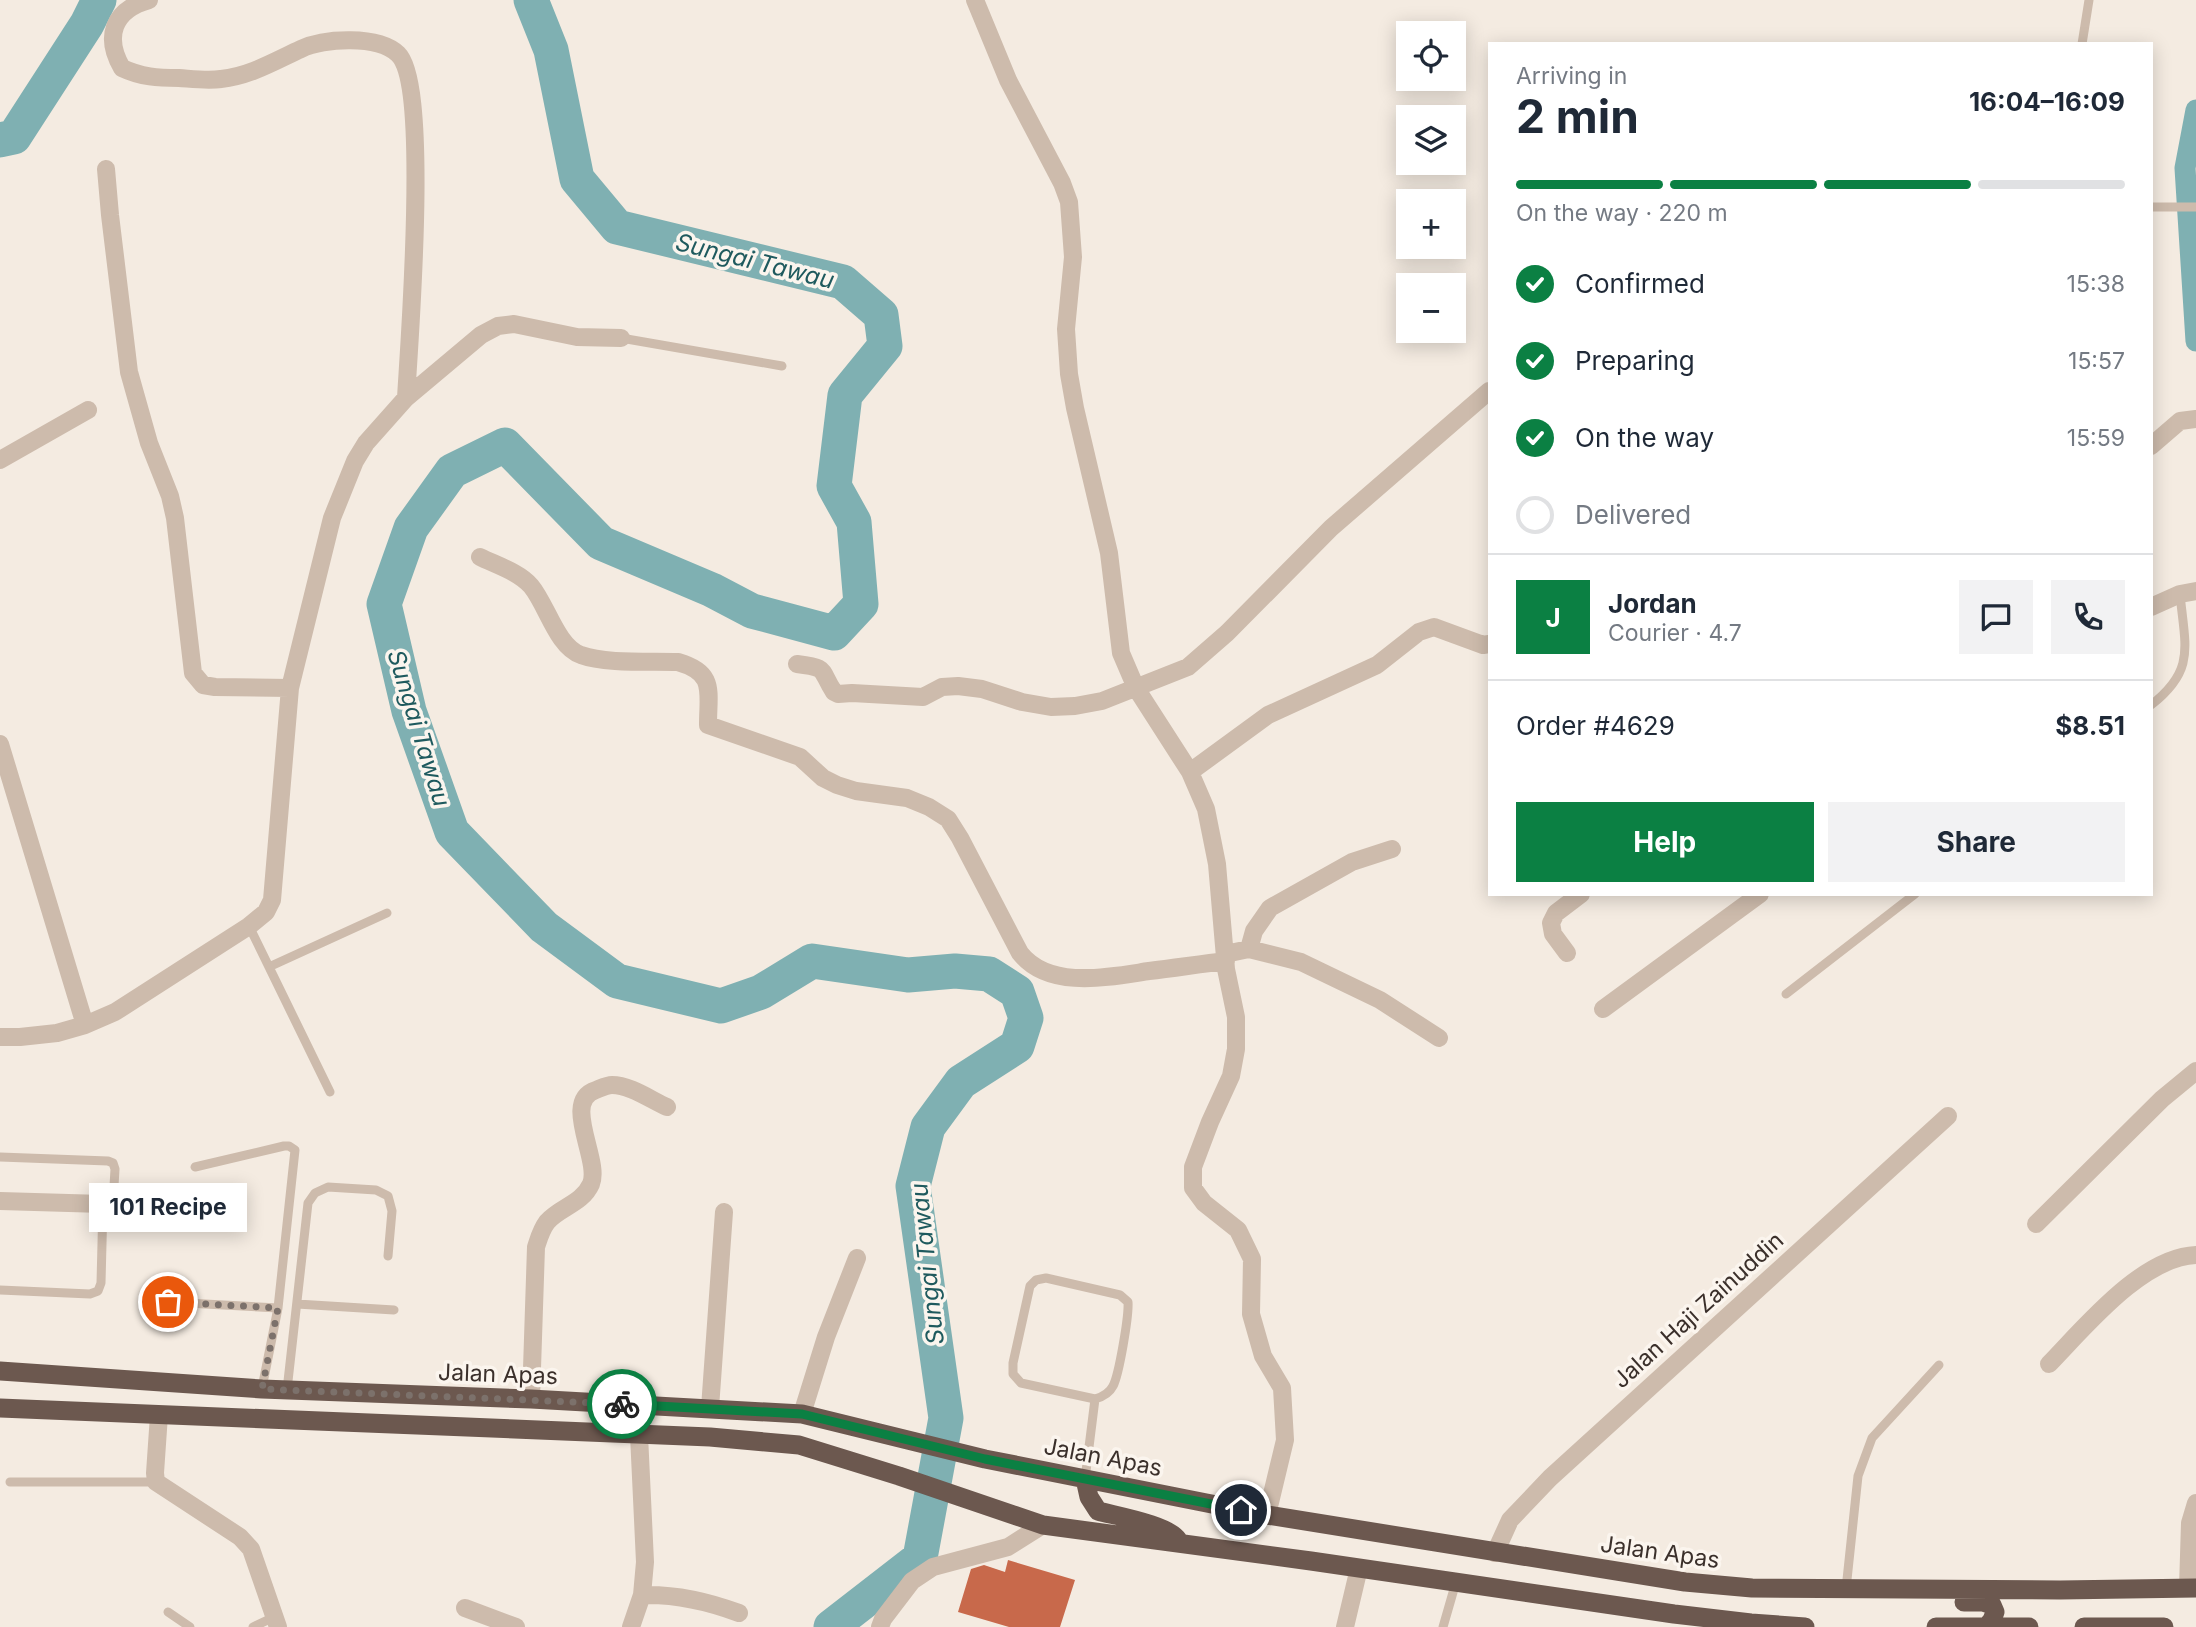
<!DOCTYPE html>
<meta charset="utf-8">
<style>
:root{--surface:#fff;--page:#f2f2f3;--text:#1f2937;--muted:#747a83;--line:#e0e1e3;--accent:#0b8043}
body{margin:0;font-family:Inter,sans-serif;background:var(--page);color:var(--text);height:100vh;display:flex;flex-direction:column;font-size:26px;white-space:nowrap}
*{box-sizing:border-box;margin:0}
p{font-size:23px;color:var(--muted)}
.icon{flex:none;width:38px;height:38px;fill:none;stroke:currentColor;stroke-width:2;stroke-linecap:round;stroke-linejoin:round}
.map{position:relative;flex:1;overflow:hidden}
.details{position:absolute;left:1488px;top:42px;width:665px;height:854px;display:flex;flex-direction:column;background:var(--surface);border-radius:0px;box-shadow:0 4px 18px #0003}
.details>*{flex:none}
.controls{position:absolute;left:1396px;top:21px;display:grid;gap:14px}
.controls a{display:grid;place-items:center;width:70px;height:70px;border-radius:0px;background:var(--surface);box-shadow:0 4px 18px #0003;font-size:35px}
.pin{position:absolute;display:grid;place-items:center;width:60px;height:60px;color:#fff;margin:-30px;border:4px solid #fff;border-radius:50%;box-shadow:0 2px 7px #0007}
.courier{position:absolute;display:grid;place-items:center;width:70px;height:70px;margin:-35px;border:5px solid #0b8043;border-radius:50%;background:#fff;color:#222;box-shadow:0 2px 9px #0007}
.bubble{position:absolute;height:49px;border-radius:0px;background:var(--surface);box-shadow:0 4px 18px #0003;font-size:23px;font-weight:700;line-height:49px;text-align:center}
.head em{font-style:normal;font-weight:700}
.head div{display:flex;flex-direction:column-reverse}
.head{display:flex;align-items:center;justify-content:space-between;height:119px;padding:0 28px}
h1{font-size:46px;font-weight:700;line-height:52px}
.bar{display:grid;grid-template-columns:repeat(4,1fr);gap:10px 7px;align-content:center;height:84px;padding:0 28px}
.bar i{height:9px;border-radius:5px;background:var(--line)}
.bar .on{background:var(--accent)}
.bar p{grid-column:span 4}
.line{display:flex;align-items:center;gap:18px;padding:0 28px;border-top:2px solid var(--line)}
.line div{flex:1}
.round{display:grid;place-items:center;flex:none;width:74px;height:74px;border-radius:0px;background:var(--page)}
ol{padding:0 28px;list-style:none}
li{display:flex;align-items:center;gap:21px;height:77px}
li p{margin-inline-start:auto}
li .icon{padding:7px;border-radius:50%;background:var(--accent);color:#fff;stroke-width:4}
li:last-child{color:var(--muted)}
li i{width:38px;height:38px;border:4px solid var(--line);border-radius:50%}
.primary-button{display:flex;gap:14px;margin-top:auto;padding:14px 28px}
.primary-button a{flex:1;height:80px;border-radius:0px;background:var(--accent);color:#fff;font-size:28px;font-weight:700;line-height:80px;text-align:center}
.primary-button a+a{background:var(--page);color:var(--text)}
.map>svg:first-child{display:block}
.lines{fill:none;stroke-linecap:round;stroke-linejoin:round}
.canal{stroke:#7fb0b2;stroke-width:21}
.river{stroke:#7fb0b2;stroke-width:35}
.building{fill:#c8694b}
.service{stroke:#cdbbac;stroke-width:9}
.minor{stroke:#cdbbac;stroke-width:18}
.trunk{stroke:#6c584f;stroke-width:19}
.done{stroke:#7c716b;stroke-width:7;stroke-dasharray:0 12.6}
.route{stroke:#0b8043;stroke-width:9}
.labels{text-anchor:middle;dominant-baseline:central;stroke-width:7;stroke-linejoin:round;paint-order:stroke}
.street-label{font-size:23px;fill:#3b302b;stroke:#fbf5ee}
.water-label{font-size:24px;font-style:italic;fill:#1f5a5e;stroke:#fbf5ee}
</style>
<div class="map">
<svg width="2196" height="1627" viewBox="0 0 2196 1627">
<rect width="100%" height="100%" fill="#f4ebe1"/>
<g class="lines">
<path class="canal" d="M2196,110L2185,168L2196,341"/>
<path class="river" d="M531,0L551,50L577,179L617,227L843,282L881,315L885,346L845,395L834,486L854,522L861,604L834,633L752,611L712,590L601,543L505,445L452,471L411,528L384,604L409,711L452,832L544,927L617,981L721,1006L761,992L812,961L908,975L955,971L989,974L1017,992L1026,1018L1017,1046L961,1082L928,1127L913,1186L946,1418L920,1558L831,1627
M0,140L14,137L87,24L99,0"/>
</g>
<path class="building" d="M1008,1560L1075,1580L1060,1627H1009L958,1612L971,1569L984,1565L1005,1572Z"/>
<g class="lines">
<path class="service" d="M2082,44L2089,0
M2151,207H2196
M621,338L782,366
M2151,705C2196,670 2185,647 2180,594
M249,926L330,1092
M271,966L387,913
M1786,994L1915,894
M0,1157L108,1161L113,1163L115,1169L114,1186L103,1204L101,1283L98,1291L90,1294L0,1290
M195,1167L284,1146H289L295,1150L278,1308L262,1388
M1046,1278L1120,1295L1128,1302C1129,1316 1119,1375 1113,1386C1109,1394 1102,1397 1095,1399L1021,1383L1013,1374V1363L1030,1286L1036,1280Z
M168,1302L278,1308
M297,1304L394,1310
M287,1390L308,1203L315,1193L328,1187L376,1190L388,1196L392,1211L388,1256
M1085,1479L1095,1399
M10,1482H156
M1846,1589L1858,1476L1872,1438L1939,1365
M168,1612L190,1627
M253,1627L274,1617
M1443,1627L1456,1582"/>
<path class="minor" d="M149,0C113,10 104,37 122,68C141,77 158,78 179,78C193,79 208,81 221,79C250,76 275,61 301,49C324,38 378,35 398,54C430,85 409,344 406,398
M975,0L1008,80L1062,183L1069,202L1073,257L1066,329L1069,374L1075,408L1109,553L1121,653L1136,688L1190,772L1206,809L1217,864L1226,969L1236,1017V1049L1231,1076L1210,1122L1193,1167V1188L1204,1203L1238,1230L1252,1259L1251,1314L1263,1356L1282,1388L1285,1440L1267,1515
M106,169L110,215L129,372L149,443L170,496L175,518L193,673L203,685L215,687L290,688
M2151,446L2180,421L2196,419
M0,460L88,410
M480,557C496,565 519,572 531,586C547,605 557,647 581,655C605,664 651,661 678,662C716,673 708,691 708,725L800,757L823,778L837,785L856,791L907,798L929,807L948,819L960,838L1020,953C1049,990 1109,977 1149,971C1175,968 1200,964 1226,961
M2151,607L2180,594L2196,591
M797,664C829,668 819,669 834,692L838,694L852,693L923,697L942,687L958,686L982,689L1022,702L1051,707L1075,706L1102,701L1188,667L1227,633L1331,528L1489,391
M0,744L85,1025
M1190,772L1268,715L1377,665L1419,632L1434,627L1483,645L1489,644
M1249,949L1254,931L1270,908L1352,862L1392,849
M1567,953L1553,934L1551,923L1556,913L1581,894
M1225,954L1249,949L1301,962L1380,1000L1439,1038
M1603,1009L1760,894
M0,1037H20L57,1033L85,1025L115,1012L249,926L266,912L272,900L290,688L332,518L355,461L366,443L406,398L481,335L498,326L514,324L577,337L621,338
M0,1201L103,1204
M2036,1224L2162,1099L2196,1071
M2049,1364C2085,1327 2142,1257 2196,1255
M531,1399L536,1247C539,1238 541,1230 547,1222C560,1207 582,1204 591,1184C601,1160 561,1101 596,1090C601,1088 607,1085 612,1085C630,1085 651,1100 667,1107
M710,1408L724,1212
M802,1414L826,1337L857,1258
M159,1415L155,1473L156,1482L240,1537L251,1549L278,1627
M1495,1553L1510,1520L1550,1478L1948,1116
M2188,1588L2190,1523L2196,1503
M642,1595C677,1594 707,1601 739,1613
M465,1608L516,1627
M631,1627L642,1595L645,1562L639,1435
M880,1627L883,1619L912,1581L933,1567L1008,1547L1043,1525
M1345,1627L1359,1568"/>
<path class="trunk" d="M0,1371L262,1389L531,1399L802,1414L985,1459L1267,1515L1685,1582L1752,1588L2060,1590L2196,1588
M0,1408L710,1437L799,1445L899,1476L1043,1525L1311,1561L1674,1614L1751,1623L1805,1627
M1085,1479L1089,1497L1098,1511C1116,1516 1169,1525 1178,1540
M1964,1602H1983L1992,1605L1995,1612L1992,1620L1987,1626
M1936,1627H2029
M2084,1627H2164"/>
</g>
<g class="lines">
<path class="done" d="M168,1302L278,1308L262,1389L622,1404"/>
<path class="route" d="M622,1404L802,1414L985,1459L1241,1510"/>
</g>
<g class="labels">
<g class="street-label">
<text transform="translate(1698 1310) rotate(-42)">Jalan Haji Zainuddin</text>
<text transform="translate(498 1374) rotate(2)">Jalan Apas</text>
<text transform="translate(1103 1457) rotate(11)">Jalan Apas</text>
<text transform="translate(1660 1552) rotate(8)">Jalan Apas</text>
</g>
<g class="water-label">
<text transform="translate(755 261) rotate(14)">Sungai Tawau</text>
<text transform="translate(419 728) rotate(73)">Sungai Tawau</text>
<text transform="translate(927 1264) rotate(-96)">Sungai Tawau</text>
</g>
</g>
</svg>
<div class="controls">
<a><svg class="icon" aria-label="locate" viewBox="0 0 24 24"><circle cx="12" cy="12" r="6"/><path d="M12 2v4M12 18v4M2 12h4M18 12h4"/></svg></a>
<a><svg class="icon" aria-label="layers" viewBox="0 0 24 24"><path d="M12 4l9 5-9 5-9-5zM3 14l9 5 9-5"/></svg></a>
<a>+</a>
<a>−</a>
</div>
<div class="pin" style="left:168px;top:1302px;background:#ea580c"><svg class="icon" aria-label="bag" viewBox="0 0 24 24"><path d="M5 8h14l-1 12H6zM9 8a3 3 0 0 1 6 0"/></svg></div>
<div class="pin" style="left:1241px;top:1510px;background:#1f2937"><svg class="icon" aria-label="home" viewBox="0 0 24 24"><path d="M3 11l9-7 9 7M6 9v11h12V9"/></svg></div>
<div class="courier" style="left:622px;top:1404px"><svg class="icon" aria-label="bike" viewBox="0 0 24 24"><circle cx="6" cy="16" r="4"/><circle cx="18" cy="16" r="4"/><path d="M6 16l4-8h5l3 8M10 8l3 8H6M13 5h3"/></svg></div>
<div class="bubble" style="left:89px;top:1183px;width:158px">101 Recipe</div>
<section class="details">
<div class="head"><div><h1>2 min</h1><p>Arriving in</p></div><em>16:04–16:09</em></div>
<div class="bar"><i class="on"></i><i class="on"></i><i class="on"></i><i></i><p>On the way · 220 m</p></div>
<ol>
<li><svg class="icon" aria-label="check" viewBox="0 0 24 24"><path d="M5 12l5 5 9-10"/></svg>Confirmed<p>15:38</p></li>
<li><svg class="icon" aria-label="check" viewBox="0 0 24 24"><path d="M5 12l5 5 9-10"/></svg>Preparing<p>15:57</p></li>
<li><svg class="icon" aria-label="check" viewBox="0 0 24 24"><path d="M5 12l5 5 9-10"/></svg>On the way<p>15:59</p></li>
<li><i></i>Delivered</li>
</ol>
<div class="line" style="height:126px"><b class="round" style="background:var(--accent);color:#fff">J</b><div><b>Jordan</b><p>Courier · 4.7</p></div><a class="round"><svg class="icon" aria-label="chat" viewBox="0 0 24 24"><path d="M4 5h16v11H9l-5 4z"/></svg></a><a class="round"><svg class="icon" aria-label="phone" viewBox="0 0 24 24"><path d="M5 4h4l2 5-3 2q2 4 5 5l2-3 5 2v4C11 20 4 13 5 4z"/></svg></a></div>
<div class="line" style="height:91px"><div>Order #4629</div><b>$8.51</b></div>
<div class="primary-button"><a>Help</a><a>Share</a></div>
</section>
</div>
